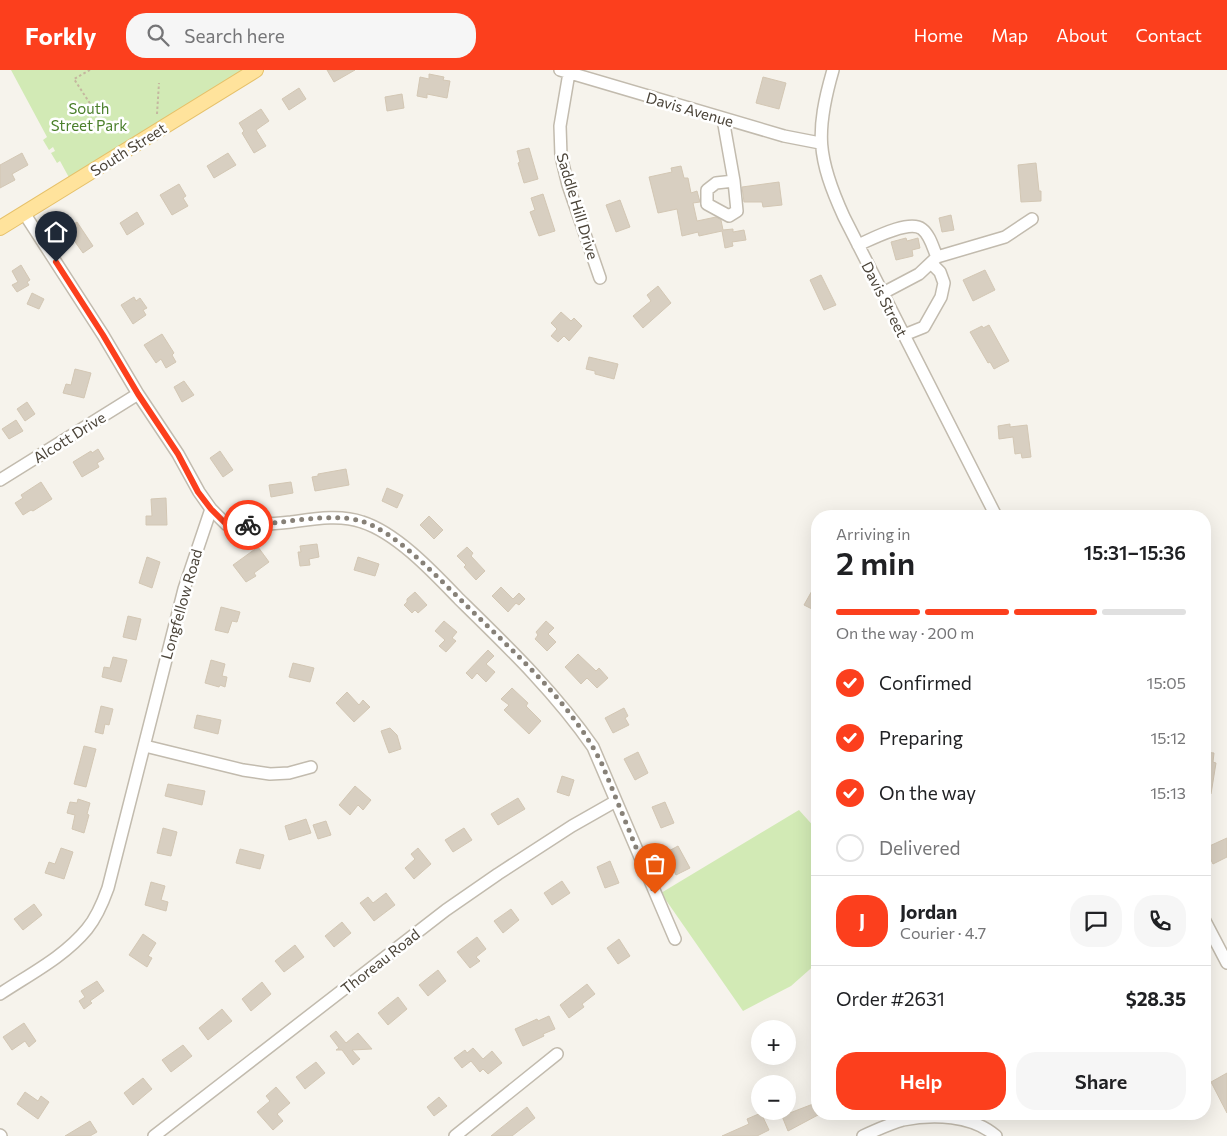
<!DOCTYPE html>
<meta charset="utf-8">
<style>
:root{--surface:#fff;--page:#f6f6f6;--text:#202124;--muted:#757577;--line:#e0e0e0;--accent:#fc3f1d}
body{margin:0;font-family:Commissioner,sans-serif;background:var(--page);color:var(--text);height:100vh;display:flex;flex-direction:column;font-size:19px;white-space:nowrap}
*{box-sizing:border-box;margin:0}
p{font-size:16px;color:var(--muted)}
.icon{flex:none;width:28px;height:28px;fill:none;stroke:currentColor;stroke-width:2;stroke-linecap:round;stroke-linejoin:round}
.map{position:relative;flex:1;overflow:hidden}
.sheet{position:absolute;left:811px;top:440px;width:400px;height:610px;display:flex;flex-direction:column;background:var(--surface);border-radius:20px;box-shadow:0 5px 20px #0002}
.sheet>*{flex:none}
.buttons{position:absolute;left:751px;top:950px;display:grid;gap:10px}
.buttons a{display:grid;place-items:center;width:45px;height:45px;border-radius:50%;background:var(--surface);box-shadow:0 5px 20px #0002;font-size:25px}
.pin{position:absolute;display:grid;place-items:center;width:42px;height:42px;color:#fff;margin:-51px -21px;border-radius:50% 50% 50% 0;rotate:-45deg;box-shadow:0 0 5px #0007}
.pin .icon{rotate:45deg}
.courier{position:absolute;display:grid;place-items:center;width:50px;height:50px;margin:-25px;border:4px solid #fc3f1d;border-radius:50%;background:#fff;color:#222;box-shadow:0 1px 6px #0007}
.headline em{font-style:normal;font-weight:600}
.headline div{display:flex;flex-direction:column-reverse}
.headline{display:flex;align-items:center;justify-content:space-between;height:85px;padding:0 25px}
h1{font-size:32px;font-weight:600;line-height:38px}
.bar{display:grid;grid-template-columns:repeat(4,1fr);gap:8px 5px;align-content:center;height:60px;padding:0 25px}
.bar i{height:6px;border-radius:4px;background:var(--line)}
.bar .selected{background:var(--accent)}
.bar p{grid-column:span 4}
.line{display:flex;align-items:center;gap:12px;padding:0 25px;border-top:1px solid var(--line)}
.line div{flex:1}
.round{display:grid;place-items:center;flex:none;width:52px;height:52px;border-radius:20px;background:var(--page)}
ol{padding:0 25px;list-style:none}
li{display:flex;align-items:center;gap:15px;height:55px}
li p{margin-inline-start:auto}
li .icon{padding:5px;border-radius:50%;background:var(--accent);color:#fff;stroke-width:4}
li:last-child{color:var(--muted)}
li i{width:28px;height:28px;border:2px solid var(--line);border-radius:50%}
.action{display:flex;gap:10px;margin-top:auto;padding:10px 25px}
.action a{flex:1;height:58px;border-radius:20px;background:var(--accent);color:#fff;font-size:20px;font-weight:600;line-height:58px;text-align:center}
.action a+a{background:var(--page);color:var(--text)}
header{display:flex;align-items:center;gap:30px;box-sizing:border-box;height:70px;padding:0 25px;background:var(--accent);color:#fff}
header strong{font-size:24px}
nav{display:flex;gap:28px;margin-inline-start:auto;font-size:18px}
.search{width:350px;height:45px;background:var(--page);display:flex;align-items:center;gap:12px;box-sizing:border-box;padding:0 18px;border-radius:20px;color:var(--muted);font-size:19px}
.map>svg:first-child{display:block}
.green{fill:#d2eab5}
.building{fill:#d8cfc1;stroke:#d3c7b4}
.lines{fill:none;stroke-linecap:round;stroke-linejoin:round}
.minor-casing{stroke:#c2bbae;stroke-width:14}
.major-casing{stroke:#e6c16a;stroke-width:16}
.path{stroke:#c4b79f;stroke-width:2;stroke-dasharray:2.5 2.5;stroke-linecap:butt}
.minor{stroke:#fff;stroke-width:11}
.major{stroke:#ffe39c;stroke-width:14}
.done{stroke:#878178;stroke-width:5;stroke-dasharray:0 9}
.route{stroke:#fc3f1d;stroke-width:6}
.labels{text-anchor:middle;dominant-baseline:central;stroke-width:5;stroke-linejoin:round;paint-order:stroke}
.park-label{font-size:15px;fill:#4a7f2a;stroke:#fff}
.street-label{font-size:15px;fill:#4b4439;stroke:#fff}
</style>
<header>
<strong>Forkly</strong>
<div class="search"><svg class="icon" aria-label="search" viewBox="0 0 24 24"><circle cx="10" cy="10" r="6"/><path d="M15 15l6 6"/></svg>Search here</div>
<nav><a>Home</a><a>Map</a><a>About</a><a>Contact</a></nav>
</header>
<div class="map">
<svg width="1227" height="1066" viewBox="0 0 1227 1066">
<rect width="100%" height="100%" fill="#f6f3ec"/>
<path class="green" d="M11,0H256L72,113L60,91L57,93L51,83L55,81L53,77L49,80L43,70L47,67Z
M799,740L817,760V893L791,916L743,941L661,823Z"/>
<path class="building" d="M327,0H355L334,12Z
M429,4L444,7L443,10L450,11L447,28L427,24V28L417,26L420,7L429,9Z
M763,7L786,13L779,39L756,33Z
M299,18L306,29L289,40L282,29Z
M402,24L404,38L387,41L385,27Z
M261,39L269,51L256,60L266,76L254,83L242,63L244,61L239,53Z
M529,78L538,109L524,113L518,93L520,92L517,81Z
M22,83L28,95L12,104L15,110L0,118V95Z
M228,83L236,95L214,108L207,96Z
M1036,93L1039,121H1041V131L1021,132L1018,95Z
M681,96L684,108H688L691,123L697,121L700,132L693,133L697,151L716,147L721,150L723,160L733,159V162L744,160L746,170L732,172L733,176L725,178L722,161L699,166L698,162L682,166L677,139L658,143L649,107L672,102L671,98Z
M779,112L782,135L763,137L762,132H744L742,117Z
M179,114L186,126L183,128L188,136L172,145L160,125Z
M543,124L555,161L539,166L530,142L535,140L531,128Z
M620,130L630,157L616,162L606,135Z
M137,142L144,154L127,165L120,153Z
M951,145L954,160L942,162L939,148Z
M77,152L93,176L83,183L66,159Z
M906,168L907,171L918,168L920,178L912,180L913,186L896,190L891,172Z
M21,195L30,210L27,212L29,215L17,222L12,215L18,212L12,201Z
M985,200L995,220L973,231L963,210Z
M821,205L836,235L824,240L810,210Z
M658,216L671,233L643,258L633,246L651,231L647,225Z
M32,223L44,229L39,239L27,234Z
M134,227L136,231L140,228L147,238L143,240L146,245L133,254L121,235Z
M561,242L571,251L574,248L582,256L569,271L564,266L558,272L551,266L557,259L551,253Z
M989,255L1009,291L994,299L990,292L988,293L970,262L982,256L983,258Z
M162,264L174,283L172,285L176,292L166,298L161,289L156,293L144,275Z
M589,287L618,294L614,309L595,304V301L586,299Z
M75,299L91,303L84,328L63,323L66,314L71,315Z
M184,311L194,325L182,332L174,317Z
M27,332L35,344L25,351L17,339Z
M16,350L23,361L9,369L2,359Z
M1010,354V357L1027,355L1031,387L1022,388L1021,383L1015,384L1013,367L999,369L998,356Z
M98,379L104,389L97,393L99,397L82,407L73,392L91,381L92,383Z
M220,381L233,400L223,407L210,388Z
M346,399L349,415L315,421L312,407L318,406V404Z
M41,412L52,429L33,441L31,440L23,445L15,433L23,428L21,425Z
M291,412L293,423L271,427L269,415Z
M387,418L403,425L397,438L382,431Z
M166,428L167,455H146V446H152L151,429Z
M429,446L443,460L434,469L420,455Z
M317,474L319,487L309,489L310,495L300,496L298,482H301L300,476Z
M258,477L269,492L254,503L256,506L246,512L233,495Z
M467,477L473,483L471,486L485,501L476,510L464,497L466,495L457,486Z
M147,487L160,492L152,518L139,513Z
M358,487L379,494L375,506L354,500Z
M818,510V542L804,535Z
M501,517L513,529L519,523L525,529L519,535L516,533L508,542L492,526Z
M415,522L427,535L418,543L415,540L412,543L404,535L407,532V529Z
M221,537L240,542L237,552L232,551L228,563L215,560Z
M128,546L141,549L136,570L123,567Z
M444,551L457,562L452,568L456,571L446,582L439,576L445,570L435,561Z
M546,551L554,558L548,564L556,572L547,581L535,569L538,565L536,562Z
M488,580L494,586L486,594L495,602L486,612L477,603L472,609L466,603Z
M578,584L596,601L599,598L608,608L597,618L587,608L581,614L565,597Z
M113,587L127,590L121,612L102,607L104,597L110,598Z
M211,590L225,594L222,606L227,607L225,617L220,615L219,617L205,613Z
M293,593L314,598L310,612L289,607Z
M512,618L528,633L526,636L541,651L529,664L504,640L509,635L501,629Z
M347,622L359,635L363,630L370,637L354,652L336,633Z
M101,636L113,639L109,655L105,654L103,664L95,662Z
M624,638L628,646L625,648L629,655L613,663L605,648Z
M197,645L221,650L218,664L194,658Z
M390,658L397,665L401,679L389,683L381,661Z
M84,676L96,679L86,717L74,714Z
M638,682L648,703L635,710L624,689Z
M1205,682L1214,683L1213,692L1216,693L1211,724H1205Z
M562,706L574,710L569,726L557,722Z
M168,714L205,721L202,735L165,726Z
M355,716L371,730L363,740L358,735L350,745L339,735Z
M518,728L525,739L498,755L491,744Z
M78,729L90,733L87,744L89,745L84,763L72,759L75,745L67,743L70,732L77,733Z
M665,732L674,753L661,758L652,737Z
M306,749L311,763L289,770L285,756Z
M326,751L331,765L318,769L313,755Z
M163,758L177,762L171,786L157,783Z
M464,758L472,770L453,782L445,770Z
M1227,768V787L1213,794L1205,778Z
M678,776L690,798L676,805L665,783Z
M61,778L73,782L64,809L45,803L49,792L55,794Z
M418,778L431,794L414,809L405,798L415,789L411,784Z
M240,779L264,785L260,799L236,793Z
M610,791L619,813L605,818L597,797Z
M562,811L570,823L552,835L544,823Z
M151,812L165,816L161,830L168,832L166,841L145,835Z
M386,823L395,835L374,851L360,833L368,827L373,833Z
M34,834L42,845L23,860L14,849Z
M511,839L519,850L503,863L494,851Z
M342,852L351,863L334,877L325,866Z
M143,864L156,873L148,886L152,888L147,897L129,885Z
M477,867L486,879L476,887L480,891L470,898L457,882Z
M619,869L630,886L618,894L607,878Z
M295,875L304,887L284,902L275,891Z
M438,900L446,911L428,926L419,915Z
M97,911L104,921L90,931L92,933L84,939L79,931L85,927L81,921Z
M262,912L271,924L251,941L242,929Z
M587,914L595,924L582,934L584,937L569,948L560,935Z
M398,927L407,939L388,955L378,943Z
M222,939L232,951L208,970L199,958Z
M549,946L555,959L543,964L544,966L523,976L515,959L537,949L538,951Z
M24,953L36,971L29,977L25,971L12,980L3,967Z
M336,961L346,973L358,963L372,979L352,980L360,989L353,995L342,980H336L339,978L330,966Z
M183,975L192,986L171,1002L162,990Z
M473,978L483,989L492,981L502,993L488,1004L483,999L480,1002L471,991L462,998L454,988L465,980L467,983Z
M316,992L325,1003L305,1019L296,1007Z
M1227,1003V1043L1211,1012Z
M143,1008L152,1019L133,1035L124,1023Z
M276,1017L290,1033L277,1044L283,1051L273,1060L257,1042L270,1031L266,1026Z
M25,1022L38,1031L41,1026L49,1032L38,1049L17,1034Z
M439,1027L447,1036L434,1046L427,1037Z
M813,1034L818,1045L788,1061L782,1046Z
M527,1037L535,1048L512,1066H491Z
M761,1043L769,1060L757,1066H722L749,1054L747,1049Z
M90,1051L97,1062L90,1066H65Z"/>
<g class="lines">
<g class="minor-casing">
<path id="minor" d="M560,0L784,66L820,73
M833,0C815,62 817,88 844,147L996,446
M569,3L560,56L561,86L568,115L600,208
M723,49L734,111L737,141L729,146L707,134V120L716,113L734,111
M858,175C872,169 909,149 922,159C930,165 933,178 937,187
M883,223L919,204L937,187L1005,167L1032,149
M904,265L924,257L941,227L944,213L940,202L931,193
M0,410L138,324
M211,439L226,454L234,456C253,455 272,454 291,452C313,449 340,444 362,452C397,463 434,503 459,529C507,576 555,622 593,677L675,869
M145,676L243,700L270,704L289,703L311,697
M1205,851L1227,893
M0,924C30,904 64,887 87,859C97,847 103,832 108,818L184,519L211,439L199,422L178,384L138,324L103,265L24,143
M0,1065L1,1066
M154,1066L446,840L498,804L572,756L616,731
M455,1066L557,984
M863,1066C876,1060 889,1054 903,1050C933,1044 972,1045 996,1066"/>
</g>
<g class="major-casing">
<path id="major" d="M0,158L256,0"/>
</g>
<path class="path" d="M90,0L74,9L91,35
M157,44L159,13"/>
<use href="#minor" class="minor"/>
<use href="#major" class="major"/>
</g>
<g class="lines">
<path class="done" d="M248,455C281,454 330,442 361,451C395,461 437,507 462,531C512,581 570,630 602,694L655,824"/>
<path class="route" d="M56,192L103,265L138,324L178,384L198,422L211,439L226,454L234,456L248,455"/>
</g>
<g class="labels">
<g class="park-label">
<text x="89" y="38">South<tspan x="89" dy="17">Street Park</tspan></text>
</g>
<g class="street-label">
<text transform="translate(690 39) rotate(16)">Davis Avenue</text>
<text transform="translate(128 79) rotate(-32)">South Street</text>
<text transform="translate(578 136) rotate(73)">Saddle Hill Drive</text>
<text transform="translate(885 229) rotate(63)">Davis Street</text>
<text transform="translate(69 367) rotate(-32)">Alcott Drive</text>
<text transform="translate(181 534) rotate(-74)">Longfellow Road</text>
<text transform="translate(380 891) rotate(-38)">Thoreau Road</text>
</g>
</g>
</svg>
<div class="buttons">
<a>+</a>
<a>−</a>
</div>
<div class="pin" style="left:655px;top:824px;background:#ea580c"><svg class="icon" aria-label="bag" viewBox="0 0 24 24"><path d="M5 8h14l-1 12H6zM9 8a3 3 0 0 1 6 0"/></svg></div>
<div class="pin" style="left:56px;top:192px;background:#1f2937"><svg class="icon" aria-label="home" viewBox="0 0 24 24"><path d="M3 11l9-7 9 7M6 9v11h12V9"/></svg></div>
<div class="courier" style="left:248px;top:455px"><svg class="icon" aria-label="bike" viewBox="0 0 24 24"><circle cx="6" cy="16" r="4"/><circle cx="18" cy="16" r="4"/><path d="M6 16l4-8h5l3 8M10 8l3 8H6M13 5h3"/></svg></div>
<section class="sheet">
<div class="headline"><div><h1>2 min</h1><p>Arriving in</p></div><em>15:31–15:36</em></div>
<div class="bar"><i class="selected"></i><i class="selected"></i><i class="selected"></i><i></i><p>On the way · 200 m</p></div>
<ol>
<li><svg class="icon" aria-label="check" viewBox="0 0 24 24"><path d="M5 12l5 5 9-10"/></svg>Confirmed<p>15:05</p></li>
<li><svg class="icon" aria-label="check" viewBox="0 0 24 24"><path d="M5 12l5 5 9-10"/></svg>Preparing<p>15:12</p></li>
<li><svg class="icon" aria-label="check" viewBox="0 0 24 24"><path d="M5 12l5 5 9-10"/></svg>On the way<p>15:13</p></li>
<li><i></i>Delivered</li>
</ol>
<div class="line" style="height:90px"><b class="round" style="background:var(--accent);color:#fff">J</b><div><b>Jordan</b><p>Courier · 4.7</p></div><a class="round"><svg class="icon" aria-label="chat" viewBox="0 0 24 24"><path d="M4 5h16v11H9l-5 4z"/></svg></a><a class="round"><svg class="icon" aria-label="phone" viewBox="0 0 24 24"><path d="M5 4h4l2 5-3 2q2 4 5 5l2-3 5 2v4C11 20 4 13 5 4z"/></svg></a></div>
<div class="line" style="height:65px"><div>Order #2631</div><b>$28.35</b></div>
<div class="action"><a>Help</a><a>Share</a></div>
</section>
</div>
